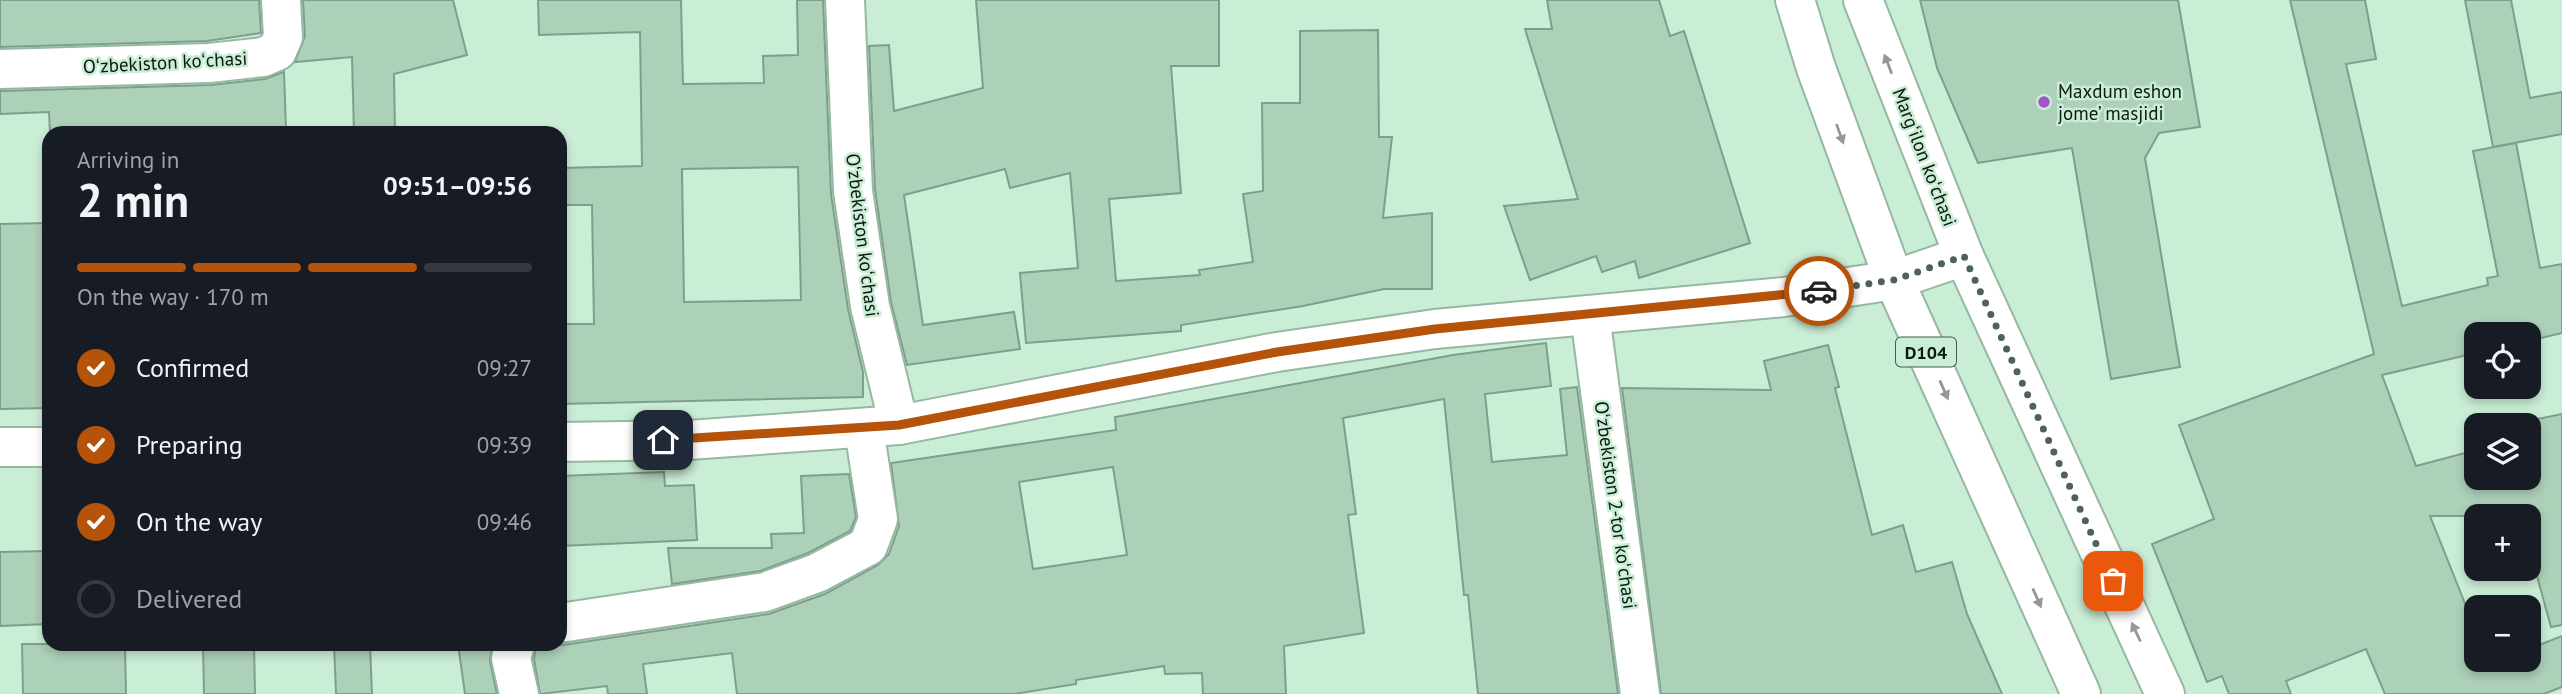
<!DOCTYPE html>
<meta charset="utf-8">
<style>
:root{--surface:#171b24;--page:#20242c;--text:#f1f3f6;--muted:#9ea1a6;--line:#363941;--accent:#b45309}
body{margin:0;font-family:"PT Sans",sans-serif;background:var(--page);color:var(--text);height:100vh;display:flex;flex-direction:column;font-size:26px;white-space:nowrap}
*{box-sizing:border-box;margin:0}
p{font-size:23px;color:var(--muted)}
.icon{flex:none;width:38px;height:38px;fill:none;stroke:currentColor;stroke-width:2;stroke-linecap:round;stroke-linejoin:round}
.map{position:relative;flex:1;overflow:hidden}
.details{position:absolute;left:42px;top:126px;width:525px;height:525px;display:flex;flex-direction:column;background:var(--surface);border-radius:21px;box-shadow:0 4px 10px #0003}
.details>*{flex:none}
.buttons{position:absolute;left:2464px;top:322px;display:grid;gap:14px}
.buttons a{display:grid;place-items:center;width:77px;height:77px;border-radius:14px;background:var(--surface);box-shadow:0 4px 10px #0003;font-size:35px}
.pin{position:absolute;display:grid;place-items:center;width:60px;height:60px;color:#fff;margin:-30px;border-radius:14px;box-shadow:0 4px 10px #0006}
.courier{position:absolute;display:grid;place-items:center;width:70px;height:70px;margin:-35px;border:5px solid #b45309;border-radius:50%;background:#fff;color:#222;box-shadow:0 2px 9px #0007}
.summary em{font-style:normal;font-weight:600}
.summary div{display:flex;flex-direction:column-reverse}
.summary{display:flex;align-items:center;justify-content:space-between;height:119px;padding:0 35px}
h1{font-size:46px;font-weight:600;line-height:52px}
.bar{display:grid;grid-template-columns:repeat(4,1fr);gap:10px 7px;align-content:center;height:84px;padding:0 35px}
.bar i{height:9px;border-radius:5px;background:var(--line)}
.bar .on{background:var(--accent)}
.bar p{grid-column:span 4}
ol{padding:0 35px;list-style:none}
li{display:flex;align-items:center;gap:21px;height:77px}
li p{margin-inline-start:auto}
li .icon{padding:7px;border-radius:50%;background:var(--accent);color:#fff;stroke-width:4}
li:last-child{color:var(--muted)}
li i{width:38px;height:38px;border:4px solid var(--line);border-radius:50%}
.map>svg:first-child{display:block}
.building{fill:#add0b9;stroke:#7e9f8a;stroke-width:2;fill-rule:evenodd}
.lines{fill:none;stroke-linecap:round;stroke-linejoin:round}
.street-casing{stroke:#96b8a1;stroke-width:42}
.secondary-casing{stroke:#96b8a1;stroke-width:42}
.primary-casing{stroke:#96b8a1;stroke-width:42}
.street{stroke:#fff;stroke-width:38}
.secondary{stroke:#fff;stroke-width:38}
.primary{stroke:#fff;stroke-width:38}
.oneway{fill:#929894}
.done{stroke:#4e6356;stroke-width:7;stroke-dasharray:0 12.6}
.route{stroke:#b45309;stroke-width:9}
.poi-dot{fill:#a355c7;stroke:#caedd6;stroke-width:2.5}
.labels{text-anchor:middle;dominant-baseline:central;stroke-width:5;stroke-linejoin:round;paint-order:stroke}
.shield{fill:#caedd6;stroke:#45594c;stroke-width:2}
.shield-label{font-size:18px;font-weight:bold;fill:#0c1911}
.street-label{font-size:19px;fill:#0c1911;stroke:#caedd6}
.poi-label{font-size:19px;fill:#0c1911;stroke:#caedd6;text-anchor:start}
</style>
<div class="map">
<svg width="2562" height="694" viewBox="0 0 2562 694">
<rect width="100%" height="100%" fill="#caedd6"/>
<path class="building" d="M0,0H259L261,33L207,41L0,47Z
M303,0H453L467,55L394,74L395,133H354L352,57L295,62L305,36Z
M538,0H681L683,84L764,83L763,56L798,55L797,0H823L831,194L848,309L863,372V397L560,404V324H594L592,205H560V168L642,166L640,32L539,35ZM798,167L801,300L684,302L682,169Z
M976,0H1219V66H1171L1181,193L1109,199L1116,281L1200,275L1199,270L1253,262L1243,194L1263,191L1262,103H1300V31L1378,30L1379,137H1392L1383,218L1432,213V289H1384L1303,306L1181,325V331L1026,343L1020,273L1078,268L1070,173L1010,188L1005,169L904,195L923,325L1014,312L1020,349L907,365L891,302L875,189L869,46L889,45L894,111L983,88Z
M1547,0H1659L1670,36L1684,31L1750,243L1639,278L1635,261L1602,272L1596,256L1530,280L1504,206L1578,199L1525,29H1552Z
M1920,0H2178L2200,127L2159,133L2145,158L2180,367L2111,379L2072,148L1978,163L1937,68Z
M2290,0H2365L2376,59L2346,64L2402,306L2488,285L2487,278L2498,276L2473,151L2516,143L2540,268L2562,264V333L2529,341V334H2476V353L2382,375L2416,466L2476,450V478H2529V425H2523L2522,422L2562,414V625L2551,627L2529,547V516H2430L2476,631V660H2488L2490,665L2502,660H2529V649L2562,636V687L2544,694H2385L2366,649L2286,681L2291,694H2229L2222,676L2207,682L2152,544L2214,519L2179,425L2374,354Z
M2465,0H2511L2530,98L2562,92V134L2493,147Z
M284,72L286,130L50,133L49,112L0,114V91L211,85L265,79Z
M49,223V408L0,409V224Z
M1546,343L1551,386L1485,394L1492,462L1567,455L1560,389L1577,387L1618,694H1478L1468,595H1464L1444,399L1343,418L1356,514L1348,515L1364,633L1284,646L1286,694H1203L1202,673L1165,674L1164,666L1076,680V684L1014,694H737L732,653L643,664L647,694H608L607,686L540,694L534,659L536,644L563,645L769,614L825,594L878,565L889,554L899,526L891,463L1116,430L1115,417L1453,355ZM1113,467L1127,555L1033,569L1019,482Z
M1828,345L1839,387L1835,388L1872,535L1903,525L1916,572L1952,562L1967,614L2002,694H1661L1622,388L1771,390L1764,361Z
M664,472L665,486L694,485L697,540L560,546V476Z
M849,474L856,517L850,531L808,553L760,571L672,584L668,548H772L771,534L804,533L801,476Z
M49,551V624L0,626V552Z
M22,644H125L126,694H23Z
M203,644H254L255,694H204Z
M334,644H370L372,694H336Z
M458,644H492L490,662L497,694H465Z"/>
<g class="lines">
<g class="street-casing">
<path id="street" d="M845,0L853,191L870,306L899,425
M0,69L209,63L263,57L277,51L283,37L281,0
M1590,315L1640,694
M560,623L765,592L817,573L868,546L878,519L864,429
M515,644L511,658L519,694"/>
</g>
<g class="secondary-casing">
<path id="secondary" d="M560,442L689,440L899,425L1277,352L1435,329L1784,297L1894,280L1964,256
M0,447H49"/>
</g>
<g class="primary-casing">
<path id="primary" d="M1795,0L1816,68L1894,280L2081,694
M1863,0L1964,256L2165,694"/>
</g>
<use href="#street" class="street"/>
<use href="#secondary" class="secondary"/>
<use href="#primary" class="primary"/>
</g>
<defs><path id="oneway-solid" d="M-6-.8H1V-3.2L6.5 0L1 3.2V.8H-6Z" transform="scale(1.75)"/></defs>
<g class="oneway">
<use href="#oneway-solid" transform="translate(1888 64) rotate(-111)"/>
<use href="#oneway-solid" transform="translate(1840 134) rotate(70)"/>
<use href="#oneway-solid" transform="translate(1944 390) rotate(66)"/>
<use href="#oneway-solid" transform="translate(2037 598) rotate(66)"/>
<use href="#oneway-solid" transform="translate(2136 632) rotate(-115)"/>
</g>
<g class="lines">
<path class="done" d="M1819,291L1894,280L1964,256L2113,581"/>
<path class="route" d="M663,440L899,425L1277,352L1435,329L1819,291"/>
</g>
<circle class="poi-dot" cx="2044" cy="102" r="7"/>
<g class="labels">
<rect class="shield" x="1896" y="337.5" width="60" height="29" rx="5"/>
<g class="shield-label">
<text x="1926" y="352">D104</text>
</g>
<g class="street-label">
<text transform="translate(165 62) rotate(-3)">Oʻzbekiston koʻchasi</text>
<text transform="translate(1925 157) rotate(69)">Margʻilon koʻchasi</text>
<text transform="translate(863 235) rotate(83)">Oʻzbekiston koʻchasi</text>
<text transform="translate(1616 505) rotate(82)">Oʻzbekiston 2-tor koʻchasi</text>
</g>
<g class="poi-label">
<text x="2058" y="91">Maxdum eshon<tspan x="2058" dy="22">jome’ masjidi</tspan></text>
</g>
</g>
</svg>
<div class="buttons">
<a><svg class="icon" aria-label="locate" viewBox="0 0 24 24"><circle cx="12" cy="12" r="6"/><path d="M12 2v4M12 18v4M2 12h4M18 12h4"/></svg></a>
<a><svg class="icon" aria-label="layers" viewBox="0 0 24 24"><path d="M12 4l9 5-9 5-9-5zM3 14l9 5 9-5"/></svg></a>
<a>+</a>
<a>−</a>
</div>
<div class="pin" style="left:2113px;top:581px;background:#ea580c"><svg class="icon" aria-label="bag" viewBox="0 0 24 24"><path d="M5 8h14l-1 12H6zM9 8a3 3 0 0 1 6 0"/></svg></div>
<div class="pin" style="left:663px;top:440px;background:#1f2937"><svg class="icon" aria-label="home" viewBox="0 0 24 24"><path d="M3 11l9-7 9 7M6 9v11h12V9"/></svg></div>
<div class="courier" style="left:1819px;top:291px"><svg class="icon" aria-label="car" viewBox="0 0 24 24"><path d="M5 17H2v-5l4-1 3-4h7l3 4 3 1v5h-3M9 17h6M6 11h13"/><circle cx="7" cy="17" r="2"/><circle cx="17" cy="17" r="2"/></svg></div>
<section class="details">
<div class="summary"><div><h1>2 min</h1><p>Arriving in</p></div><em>09:51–09:56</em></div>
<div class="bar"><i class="on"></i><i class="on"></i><i class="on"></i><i></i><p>On the way · 170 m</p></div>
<ol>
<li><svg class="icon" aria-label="check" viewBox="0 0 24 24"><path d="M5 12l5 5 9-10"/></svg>Confirmed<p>09:27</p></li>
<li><svg class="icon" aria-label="check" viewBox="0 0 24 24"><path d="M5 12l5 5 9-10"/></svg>Preparing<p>09:39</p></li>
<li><svg class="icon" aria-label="check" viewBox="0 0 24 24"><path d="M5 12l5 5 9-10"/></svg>On the way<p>09:46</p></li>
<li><i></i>Delivered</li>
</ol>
</section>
</div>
